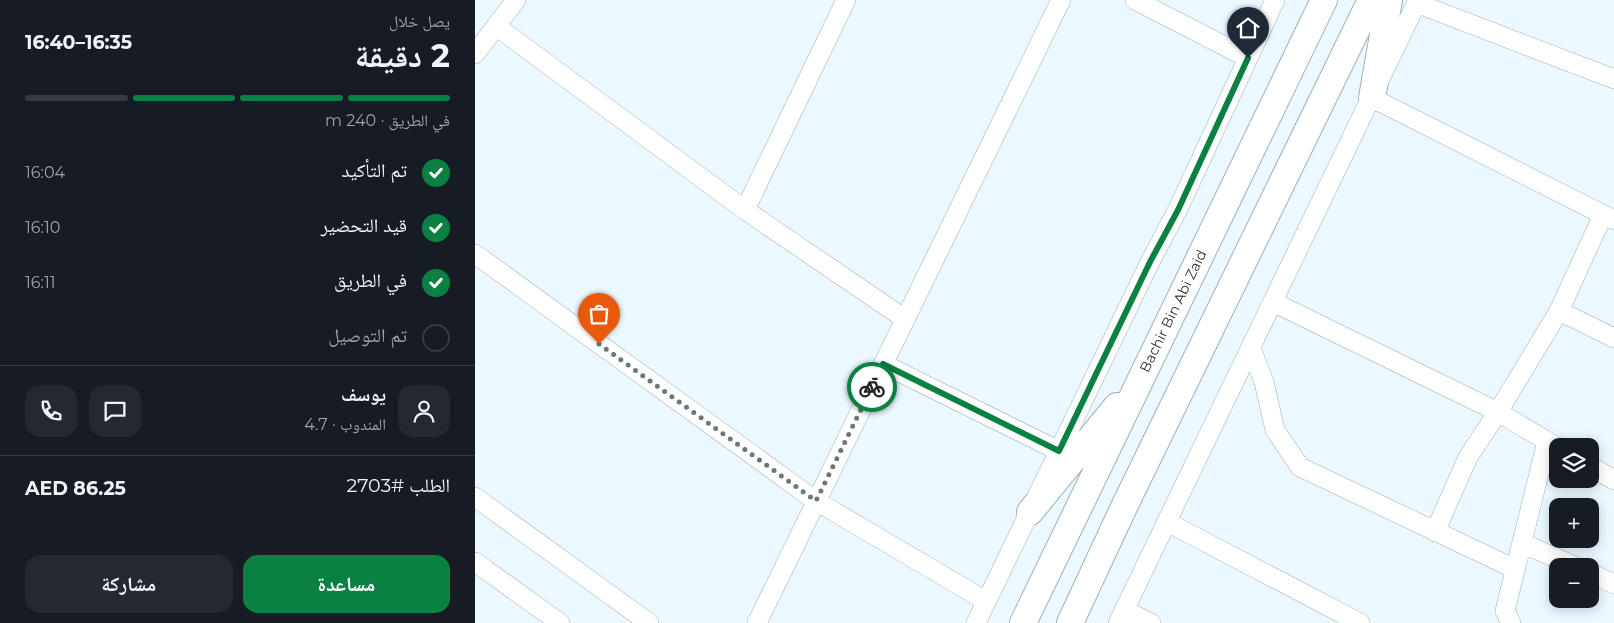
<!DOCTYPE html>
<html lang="ar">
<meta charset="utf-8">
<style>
:root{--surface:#171b24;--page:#242831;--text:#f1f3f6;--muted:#9ea1a6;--line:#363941;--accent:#0b8043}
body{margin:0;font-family:Montserrat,"Noto Naskh Arabic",sans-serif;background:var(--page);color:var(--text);direction:rtl;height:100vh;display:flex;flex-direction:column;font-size:19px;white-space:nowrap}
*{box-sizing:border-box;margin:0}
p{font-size:16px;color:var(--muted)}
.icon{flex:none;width:28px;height:28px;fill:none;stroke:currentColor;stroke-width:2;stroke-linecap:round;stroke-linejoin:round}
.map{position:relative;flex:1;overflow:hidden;direction:ltr}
.panel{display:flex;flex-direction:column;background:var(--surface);width:475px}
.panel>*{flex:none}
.tools{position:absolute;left:1074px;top:438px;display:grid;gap:10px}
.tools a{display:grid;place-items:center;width:50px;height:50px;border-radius:10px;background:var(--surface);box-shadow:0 2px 12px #0003;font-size:25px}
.pin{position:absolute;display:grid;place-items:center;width:42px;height:42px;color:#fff;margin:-51px -21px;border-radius:50% 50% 50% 0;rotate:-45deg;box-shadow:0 0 5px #0007}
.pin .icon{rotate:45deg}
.courier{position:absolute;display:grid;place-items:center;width:50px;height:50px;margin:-25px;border:4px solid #0b8043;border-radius:50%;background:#fff;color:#222;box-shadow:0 1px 6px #0007}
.summary em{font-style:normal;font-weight:700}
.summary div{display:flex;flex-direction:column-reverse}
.summary{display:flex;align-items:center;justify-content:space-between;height:85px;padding:0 25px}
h1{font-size:32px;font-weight:700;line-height:38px}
.bar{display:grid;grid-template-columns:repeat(4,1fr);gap:8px 5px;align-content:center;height:60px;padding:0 25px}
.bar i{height:6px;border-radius:4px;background:var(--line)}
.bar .on{background:var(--accent)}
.bar p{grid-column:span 4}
.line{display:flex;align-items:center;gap:12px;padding:0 25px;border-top:1px solid var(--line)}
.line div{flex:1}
.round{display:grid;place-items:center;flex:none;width:52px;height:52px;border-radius:15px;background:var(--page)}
ol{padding:0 25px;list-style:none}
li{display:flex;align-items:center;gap:15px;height:55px}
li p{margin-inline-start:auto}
li .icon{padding:5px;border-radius:50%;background:var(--accent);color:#fff;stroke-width:4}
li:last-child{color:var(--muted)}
li i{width:28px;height:28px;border:2px solid var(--line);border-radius:50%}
.button{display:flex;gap:10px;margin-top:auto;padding:10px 25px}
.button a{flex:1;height:58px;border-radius:15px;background:var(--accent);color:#fff;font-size:20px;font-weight:700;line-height:58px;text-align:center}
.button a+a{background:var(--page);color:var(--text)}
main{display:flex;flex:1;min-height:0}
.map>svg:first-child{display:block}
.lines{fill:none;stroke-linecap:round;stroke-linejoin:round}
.minor-casing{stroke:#9cb1bc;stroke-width:20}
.secondary-casing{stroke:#9cb1bc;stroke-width:28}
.minor{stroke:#fff;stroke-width:19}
.secondary{stroke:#fff;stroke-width:26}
.done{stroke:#6c777c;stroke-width:5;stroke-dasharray:0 9}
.route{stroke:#0b8043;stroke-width:6}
.labels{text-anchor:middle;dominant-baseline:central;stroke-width:5;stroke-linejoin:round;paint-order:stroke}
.street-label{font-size:14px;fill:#283135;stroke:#fff}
</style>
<main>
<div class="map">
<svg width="1139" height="623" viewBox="0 0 1139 623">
<rect width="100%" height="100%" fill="#ebf8ff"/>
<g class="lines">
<g class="minor-casing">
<path id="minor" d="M41,0L21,26L270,210L430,319
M660,0L773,58
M941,3L1139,79
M0,54L21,26
M897,98L1139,220
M270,210L371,0
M0,254L341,501L511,601
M798,302L1023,412L1082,447
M1084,311L1139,338
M776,348L789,382L800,430L825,467L1040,569
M408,364L584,451
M1115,466L1139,480
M0,497L174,623
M692,522L885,623
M960,532L993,457L1023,412L1084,311L1128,215
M1047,543L1099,566
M0,562L85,623
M1115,573L1139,584
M649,610L676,623
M282,623L586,0
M501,623L675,262L703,209L800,0
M643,623L943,0
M1036,623L1030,611L1072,441"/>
</g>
<g class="secondary-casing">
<path id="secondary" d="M897,98L914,0
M555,512L642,406
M548,623L849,0
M595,623L649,507L896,0"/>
</g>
<use href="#minor" class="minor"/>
<use href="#secondary" class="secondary"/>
</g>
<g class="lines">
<path class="done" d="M124,344L341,501L397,387"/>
<path class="route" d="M397,387L408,364L584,451L675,262L703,210L773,58"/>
</g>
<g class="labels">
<g class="street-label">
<text transform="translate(698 311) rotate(-64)">Bachir Bin Abi Zaid</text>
</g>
</g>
</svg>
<div class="tools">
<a><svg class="icon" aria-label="layers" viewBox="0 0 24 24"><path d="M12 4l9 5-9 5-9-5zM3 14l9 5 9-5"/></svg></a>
<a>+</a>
<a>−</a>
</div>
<div class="pin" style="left:124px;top:344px;background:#ea580c"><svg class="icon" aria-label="bag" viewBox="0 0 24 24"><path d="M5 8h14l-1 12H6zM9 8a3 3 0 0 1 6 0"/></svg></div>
<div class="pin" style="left:773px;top:58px;background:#1f2937"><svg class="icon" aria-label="home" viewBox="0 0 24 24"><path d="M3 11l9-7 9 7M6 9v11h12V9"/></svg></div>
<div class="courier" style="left:397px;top:387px"><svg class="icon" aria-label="bike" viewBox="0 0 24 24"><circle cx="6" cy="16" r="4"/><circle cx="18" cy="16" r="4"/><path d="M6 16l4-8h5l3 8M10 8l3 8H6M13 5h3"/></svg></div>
</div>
<section class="panel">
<div class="summary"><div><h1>2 دقيقة</h1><p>يصل خلال</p></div><em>16:35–16:40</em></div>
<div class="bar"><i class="on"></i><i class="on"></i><i class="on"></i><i></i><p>في الطريق · 240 m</p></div>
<ol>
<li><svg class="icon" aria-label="check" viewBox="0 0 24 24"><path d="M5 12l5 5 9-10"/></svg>تم التأكيد<p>16:04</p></li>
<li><svg class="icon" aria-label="check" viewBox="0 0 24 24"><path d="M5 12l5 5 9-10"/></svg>قيد التحضير<p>16:10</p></li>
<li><svg class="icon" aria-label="check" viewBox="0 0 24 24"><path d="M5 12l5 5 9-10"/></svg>في الطريق<p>16:11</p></li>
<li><i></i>تم التوصيل</li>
</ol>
<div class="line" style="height:90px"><a class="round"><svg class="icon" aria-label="person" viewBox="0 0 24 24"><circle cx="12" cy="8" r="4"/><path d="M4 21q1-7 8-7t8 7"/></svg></a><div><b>يوسف</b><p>المندوب · 4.7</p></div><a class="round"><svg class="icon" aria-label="chat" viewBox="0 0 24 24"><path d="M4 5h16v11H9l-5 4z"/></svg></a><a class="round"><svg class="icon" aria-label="phone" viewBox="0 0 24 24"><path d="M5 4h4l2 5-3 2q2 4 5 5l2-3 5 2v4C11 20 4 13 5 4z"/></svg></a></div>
<div class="line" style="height:65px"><div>الطلب #2703</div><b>AED 86.25</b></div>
<div class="button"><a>مساعدة</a><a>مشاركة</a></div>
</section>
</main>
